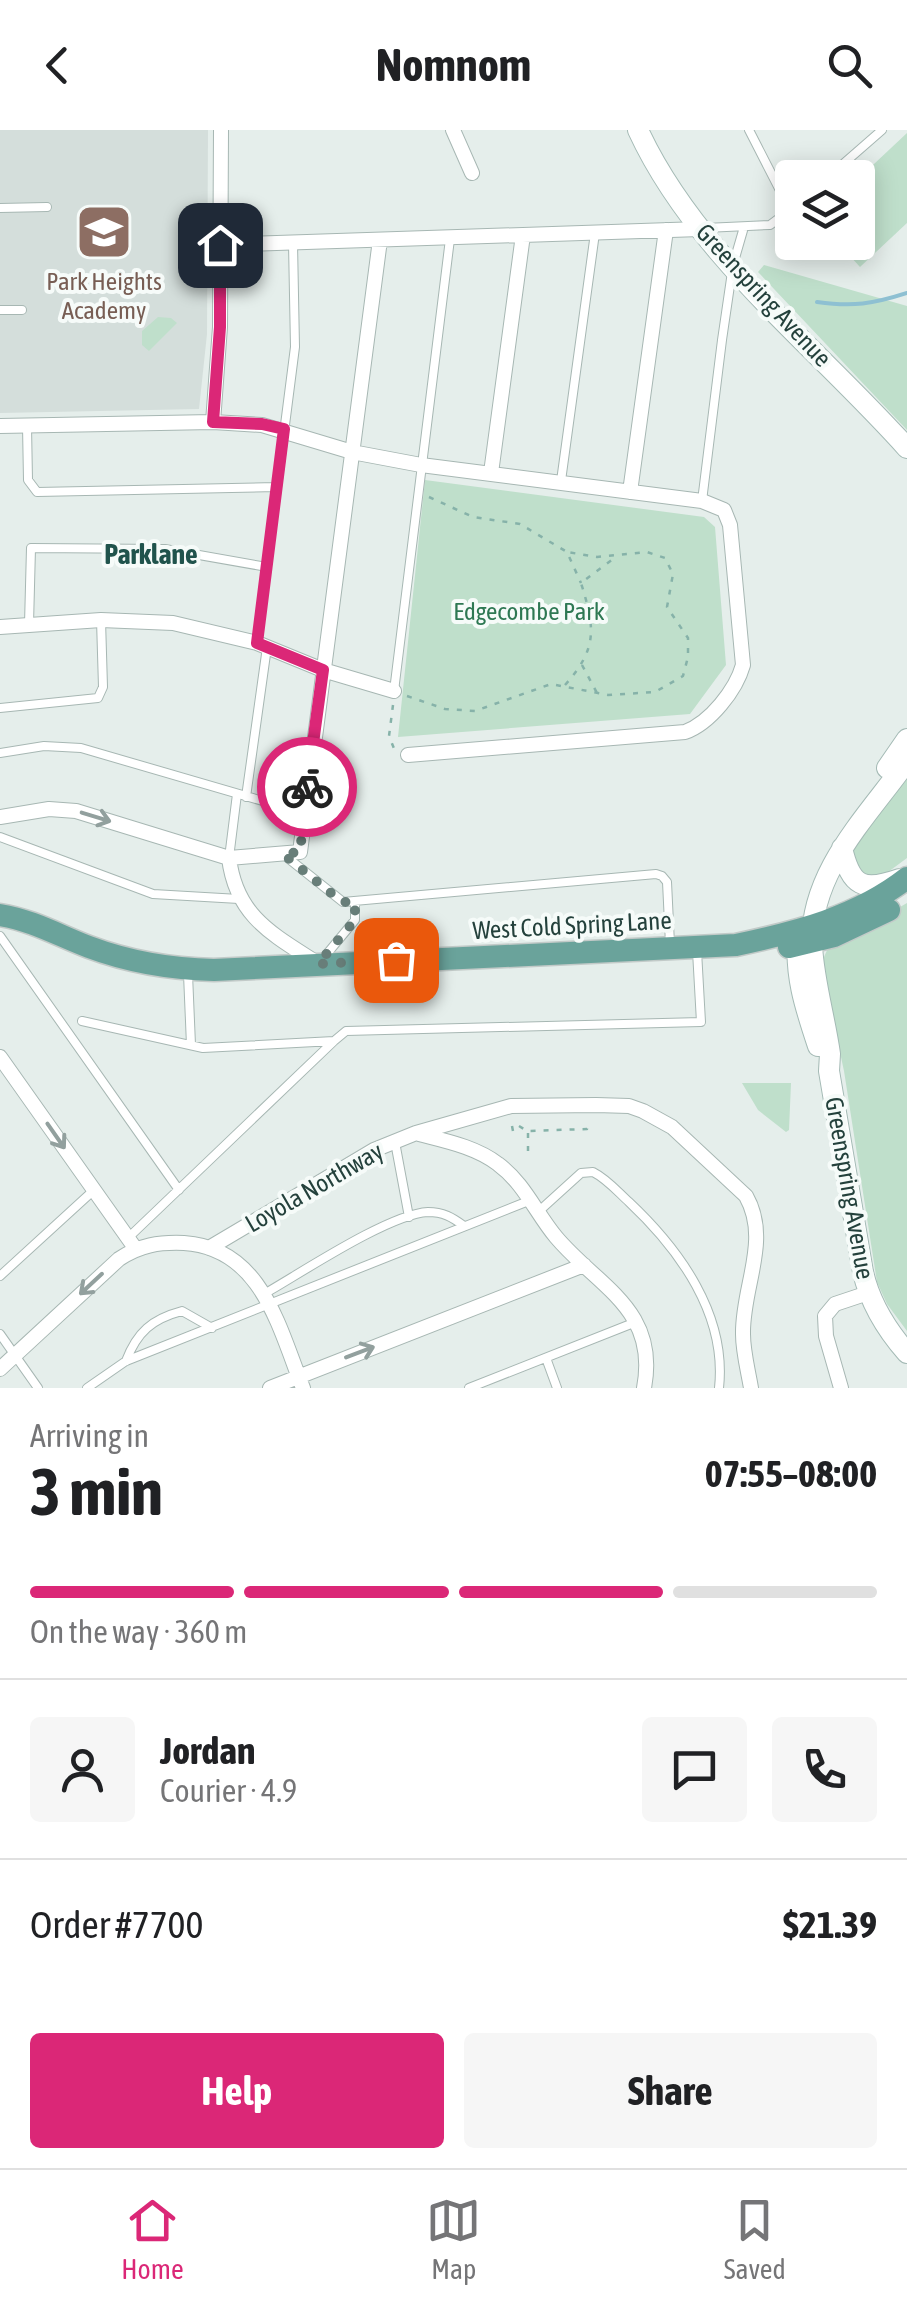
<!DOCTYPE html>
<meta charset="utf-8">
<style>
:root{--surface:#fff;--page:#f6f6f6;--text:#202124;--muted:#757577;--line:#e0e0e0;--accent:#db2777}
body{margin:0;font-family:"Asap Condensed",sans-serif;background:var(--page);color:var(--text);height:100vh;display:flex;flex-direction:column;font-size:38px;white-space:nowrap}
*{box-sizing:border-box;margin:0}
p{font-size:32px;color:var(--muted)}
.icon{flex:none;width:55px;height:55px;fill:none;stroke:currentColor;stroke-width:2;stroke-linecap:round;stroke-linejoin:round}
.map{position:relative;height:1258px;overflow:hidden}
.panel{display:flex;flex-direction:column;background:var(--surface);flex:1}
.panel>*{flex:none}
.fabs{position:absolute;left:775px;top:30px;display:grid;gap:20px}
.fabs a{display:grid;place-items:center;width:100px;height:100px;border-radius:10px;background:var(--surface);box-shadow:0 5px 25px #0003;font-size:50px}
.pin{position:absolute;display:grid;place-items:center;width:85px;height:85px;color:#fff;margin:-42px;border-radius:20px;box-shadow:0 5px 15px #0006}
.courier{position:absolute;display:grid;place-items:center;width:100px;height:100px;margin:-50px;border:8px solid #db2777;border-radius:50%;background:#fff;color:#222;box-shadow:0 2px 12px #0007}
.overview em{font-style:normal;font-weight:700}
.overview div{display:flex;flex-direction:column-reverse}
.overview{display:flex;align-items:center;justify-content:space-between;height:170px;padding:0 30px}
h1{font-size:65px;font-weight:700;line-height:75px}
.bar{display:grid;grid-template-columns:repeat(4,1fr);gap:15px 10px;align-content:center;height:120px;padding:0 30px}
.bar i{height:12px;border-radius:8px;background:var(--line)}
.bar .active{background:var(--accent)}
.bar p{grid-column:span 4}
.line{display:flex;align-items:center;gap:25px;padding:0 30px;border-top:2px solid var(--line)}
.line div{flex:1}
.round{display:grid;place-items:center;flex:none;width:105px;height:105px;border-radius:10px;background:var(--page)}
.button{display:flex;gap:20px;margin-top:auto;padding:20px 30px}
.button a{flex:1;height:115px;border-radius:10px;background:var(--accent);color:#fff;font-size:40px;font-weight:700;line-height:115px;text-align:center}
.button a+a{background:var(--page);color:var(--text)}
header{display:flex;justify-content:space-between;align-items:center;height:130px;padding:0 30px;background:var(--surface);font-size:45px;font-weight:700}
.dock{display:flex;justify-content:space-around;align-items:center;height:140px;border-top:2px solid var(--line);background:var(--surface);font-size:28px;color:var(--muted)}
.dock a{display:grid;justify-items:center;gap:5px}
.dock .active{color:var(--accent)}
.map>svg:first-child{display:block}
.built{fill:#d4dedb}
.green{fill:#bfdfcb}
.lines{fill:none;stroke-linecap:round;stroke-linejoin:round}
.stream{stroke:#8ec0d2;stroke-width:4}
.service-casing{stroke:#a7b7b3;stroke-width:10}
.minor-casing{stroke:#a7b7b3;stroke-width:16}
.secondary-casing{stroke:#a4bab5;stroke-width:22}
.primary-casing{stroke:#c2cac8;stroke-width:25}
.path{stroke:#86b2a9;stroke-width:2.5;stroke-dasharray:5 8;stroke-linecap:butt}
.service{stroke:#fff;stroke-width:8}
.minor{stroke:#fff;stroke-width:14}
.secondary{stroke:#fff;stroke-width:20}
.primary{stroke:#6aa39b;stroke-width:22}
.oneway{stroke:#92a09e}
.done{stroke:#687e79;stroke-width:10;stroke-dasharray:0 18}
.route{stroke:#db2777;stroke-width:12}
.labels{text-anchor:middle;dominant-baseline:central;stroke-width:8;stroke-linejoin:round;paint-order:stroke}
.education-label{font-size:25px;fill:#785e54;stroke:#f6fbf9}
.street-label{font-size:25px;fill:#24413c;stroke:#f6fbf9}
.park-label{font-size:25px;fill:#2e7853;stroke:#f6fbf9}
.neighbourhood-label{font-size:28px;font-weight:bold;fill:#20534c;stroke:#f6fbf9}
</style>
<header><svg class="icon" aria-label="back" viewBox="0 0 24 24"><path d="M15 5l-7 7 7 7"/></svg>Nomnom<svg class="icon" aria-label="search" viewBox="0 0 24 24"><circle cx="10" cy="10" r="6"/><path d="M15 15l6 6"/></svg></header>
<div class="map">
<svg width="907" height="1258" viewBox="0 0 907 1258">
<rect width="100%" height="100%" fill="#e5eeeb"/>
<path class="built" d="M0,0H208L207,204L199,279L0,283Z"/>
<path class="green" d="M907,3V93L860,137L838,113L858,112V49Z
M764,135L907,176V300L758,142Z
M158,187L171,188L177,193L149,221L142,215V201Z
M425,350L704,387L715,397L726,535L690,584L398,607Z
M907,643V728L880,748L859,745L851,721Z
M907,773V1201L887,1174L877,1152L844,941L823,843L824,827L828,818Z
M742,953H791L789,1000L786,1002L758,980Z"/>
<g class="lines">
<path class="stream" d="M817,172C853,177 873,174 907,163"/>
<g class="service-casing">
<path id="service" d="M827,48L882,0
M0,78L47,77
M705,98L770,95L790,80L749,0
M0,180H22
M27,296L28,350L37,362L276,357
M561,351L595,103
M702,371L722,210L733,135L744,97
M29,494L31,418L165,419L267,437
M257,513L295,217L293,113
M394,561L450,109
M0,578L98,568L103,557L101,490
M0,623L44,616L81,618L304,683
M246,667L267,517
M0,707L153,764L239,769
M284,725L343,772L656,744L662,746L667,752L670,814
M229,728L237,664
M0,806L179,1060
M321,831L355,790V772
M188,844L191,915
M82,891L203,918L334,911L346,901L701,892L697,821
M395,1012L409,1087
M538,1082L581,1043L593,1042C607,1049 618,1062 629,1072C680,1120 727,1185 719,1258
M128,1108L334,911
M0,1146L94,1060
M264,1164C301,1143 389,1084 428,1082C443,1082 452,1087 464,1096
M0,1204L38,1258
M546,1228L557,1258
M126,1231C137,1202 152,1189 182,1181L212,1198
M87,1258L126,1231L531,1070
M469,1258L636,1192"/>
</g>
<g class="minor-casing">
<path id="minor" d="M453,0L472,43
M220,115L700,99
M213,292L220,197L221,0
M0,296L213,292L262,295L352,322L421,335L702,371L724,380L730,395L743,535C736,560 710,593 685,602L408,625
M491,343L523,105
M630,362L666,100
M0,497L101,490L173,493L257,513L323,540L394,561
M0,687L49,679L76,681L229,728L300,722L380,110
M229,728C236,786 272,804 317,833
M0,927L135,1118
M419,1004C446,1011 476,1017 498,1034C524,1053 536,1083 556,1107C598,1157 659,1179 644,1258
M209,1118L374,1020L416,1003L511,976L596,975L629,976L643,981L672,997L746,1066C771,1110 742,1157 743,1204C743,1222 748,1240 751,1258
M0,1239L119,1129C140,1115 159,1112 184,1113C262,1118 279,1198 303,1258
M270,1258L584,1135
M841,1258L826,1206L825,1186L835,1174L868,1163"/>
</g>
<g class="secondary-casing">
<path id="secondary" d="M638,0C695,124 818,218 907,318
M907,631C868,686 809,742 812,816C814,852 825,888 830,924L829,941L863,1142C870,1173 886,1199 907,1223
M887,638L907,609
M842,718C851,757 863,762 900,749
M799,803C793,842 806,880 818,916"/>
</g>
<g class="primary-casing">
<path id="primary" d="M0,785C32,790 60,806 89,817C129,832 172,839 214,840L736,815C797,802 857,787 907,748
M789,817L834,806L889,780"/>
</g>
<path class="path" d="M429,367L473,387L520,394L567,422L581,453
M582,535L597,563
M565,555C598,518 595,498 581,453L613,429
M407,566L445,579L475,581L551,554L608,565L655,562L683,546L688,527V508L667,477L673,444L665,428L647,422L597,427L567,422
M393,575L389,606L395,621
M512,996L513,1001
M519,996L527,1001L587,999V994
M528,1003V1021H531"/>
<use href="#service" class="service"/>
<use href="#minor" class="minor"/>
<use href="#secondary" class="secondary"/>
<use href="#primary" class="primary"/>
</g>
<defs><path id="oneway-shaft" d="M-6 0H5M1.5-3L5.5 0L1.5 3" fill="none" stroke-width="1.6" stroke-linecap="round" stroke-linejoin="round" transform="scale(2.5)"/></defs>
<g class="oneway">
<use href="#oneway-shaft" transform="translate(96 687) rotate(17)"/>
<use href="#oneway-shaft" transform="translate(56 1006) rotate(55)"/>
<use href="#oneway-shaft" transform="translate(91 1154) rotate(137)"/>
<use href="#oneway-shaft" transform="translate(360 1222) rotate(-21)"/>
</g>
<g class="lines">
<path class="done" d="M307,657L300,722L283,724L342,772H355V790L318,834L396,830"/>
<path class="route" d="M220,115V197L213,292L262,294L284,299L257,513L323,540L307,657"/>
</g>
<defs>
<g id="school-square" transform="scale(2.875)"><rect x="-9" y="-9" width="18" height="18" rx="4" fill="#8d6e63" stroke="#f6fbf9"/><path d="M0-5L7-2L0 1L-7-2ZM-4 1L0 2.5L4 1V4Q0 6-4 4Z" fill="#fff"/></g>
</defs>
<g fill-rule="evenodd">
<use href="#school-square" x="104" y="102"/>
</g>
<g class="labels">
<g class="education-label">
<text x="104" y="151">Park Heights<tspan x="104" dy="29">Academy</tspan></text>
</g>
<g class="street-label">
<text transform="translate(764 165) rotate(47)">Greenspring Avenue</text>
<text transform="translate(572 795) rotate(-3)">West Cold Spring Lane</text>
<text transform="translate(314 1057) rotate(-30)">Loyola Northway</text>
<text transform="translate(850 1058) rotate(80)">Greenspring Avenue</text>
</g>
<g class="park-label">
<text x="529" y="481">Edgecombe Park</text>
</g>
<g class="neighbourhood-label">
<text x="151" y="424">Parklane</text>
</g>
</g>
</svg>
<div class="fabs">
<a><svg class="icon" aria-label="layers" viewBox="0 0 24 24"><path d="M12 4l9 5-9 5-9-5zM3 14l9 5 9-5"/></svg></a>
</div>
<div class="pin" style="left:396px;top:830px;background:#ea580c"><svg class="icon" aria-label="bag" viewBox="0 0 24 24"><path d="M5 8h14l-1 12H6zM9 8a3 3 0 0 1 6 0"/></svg></div>
<div class="pin" style="left:220px;top:115px;background:#1f2937"><svg class="icon" aria-label="home" viewBox="0 0 24 24"><path d="M3 11l9-7 9 7M6 9v11h12V9"/></svg></div>
<div class="courier" style="left:307px;top:657px"><svg class="icon" aria-label="bike" viewBox="0 0 24 24"><circle cx="6" cy="16" r="4"/><circle cx="18" cy="16" r="4"/><path d="M6 16l4-8h5l3 8M10 8l3 8H6M13 5h3"/></svg></div>
</div>
<section class="panel">
<div class="overview"><div><h1>3 min</h1><p>Arriving in</p></div><em>07:55–08:00</em></div>
<div class="bar"><i class="active"></i><i class="active"></i><i class="active"></i><i></i><p>On the way · 360 m</p></div>
<div class="line" style="height:180px"><a class="round"><svg class="icon" aria-label="person" viewBox="0 0 24 24"><circle cx="12" cy="8" r="4"/><path d="M4 21q1-7 8-7t8 7"/></svg></a><div><b>Jordan</b><p>Courier · 4.9</p></div><a class="round"><svg class="icon" aria-label="chat" viewBox="0 0 24 24"><path d="M4 5h16v11H9l-5 4z"/></svg></a><a class="round"><svg class="icon" aria-label="phone" viewBox="0 0 24 24"><path d="M5 4h4l2 5-3 2q2 4 5 5l2-3 5 2v4C11 20 4 13 5 4z"/></svg></a></div>
<div class="line" style="height:130px"><div>Order #7700</div><b>$21.39</b></div>
<div class="button"><a>Help</a><a>Share</a></div>
</section>
<nav class="dock">
<a class="active"><svg class="icon" aria-label="home" viewBox="0 0 24 24"><path d="M3 11l9-7 9 7M6 9v11h12V9"/></svg>Home</a>
<a><svg class="icon" aria-label="map" viewBox="0 0 24 24"><path d="M3 6l6-2 6 2 6-2v14l-6 2-6-2-6 2zM9 4v14M15 6v14"/></svg>Map</a>
<a><svg class="icon" aria-label="saved" viewBox="0 0 24 24"><path d="M7 4h10v16l-5-4-5 4z"/></svg>Saved</a>
</nav>
